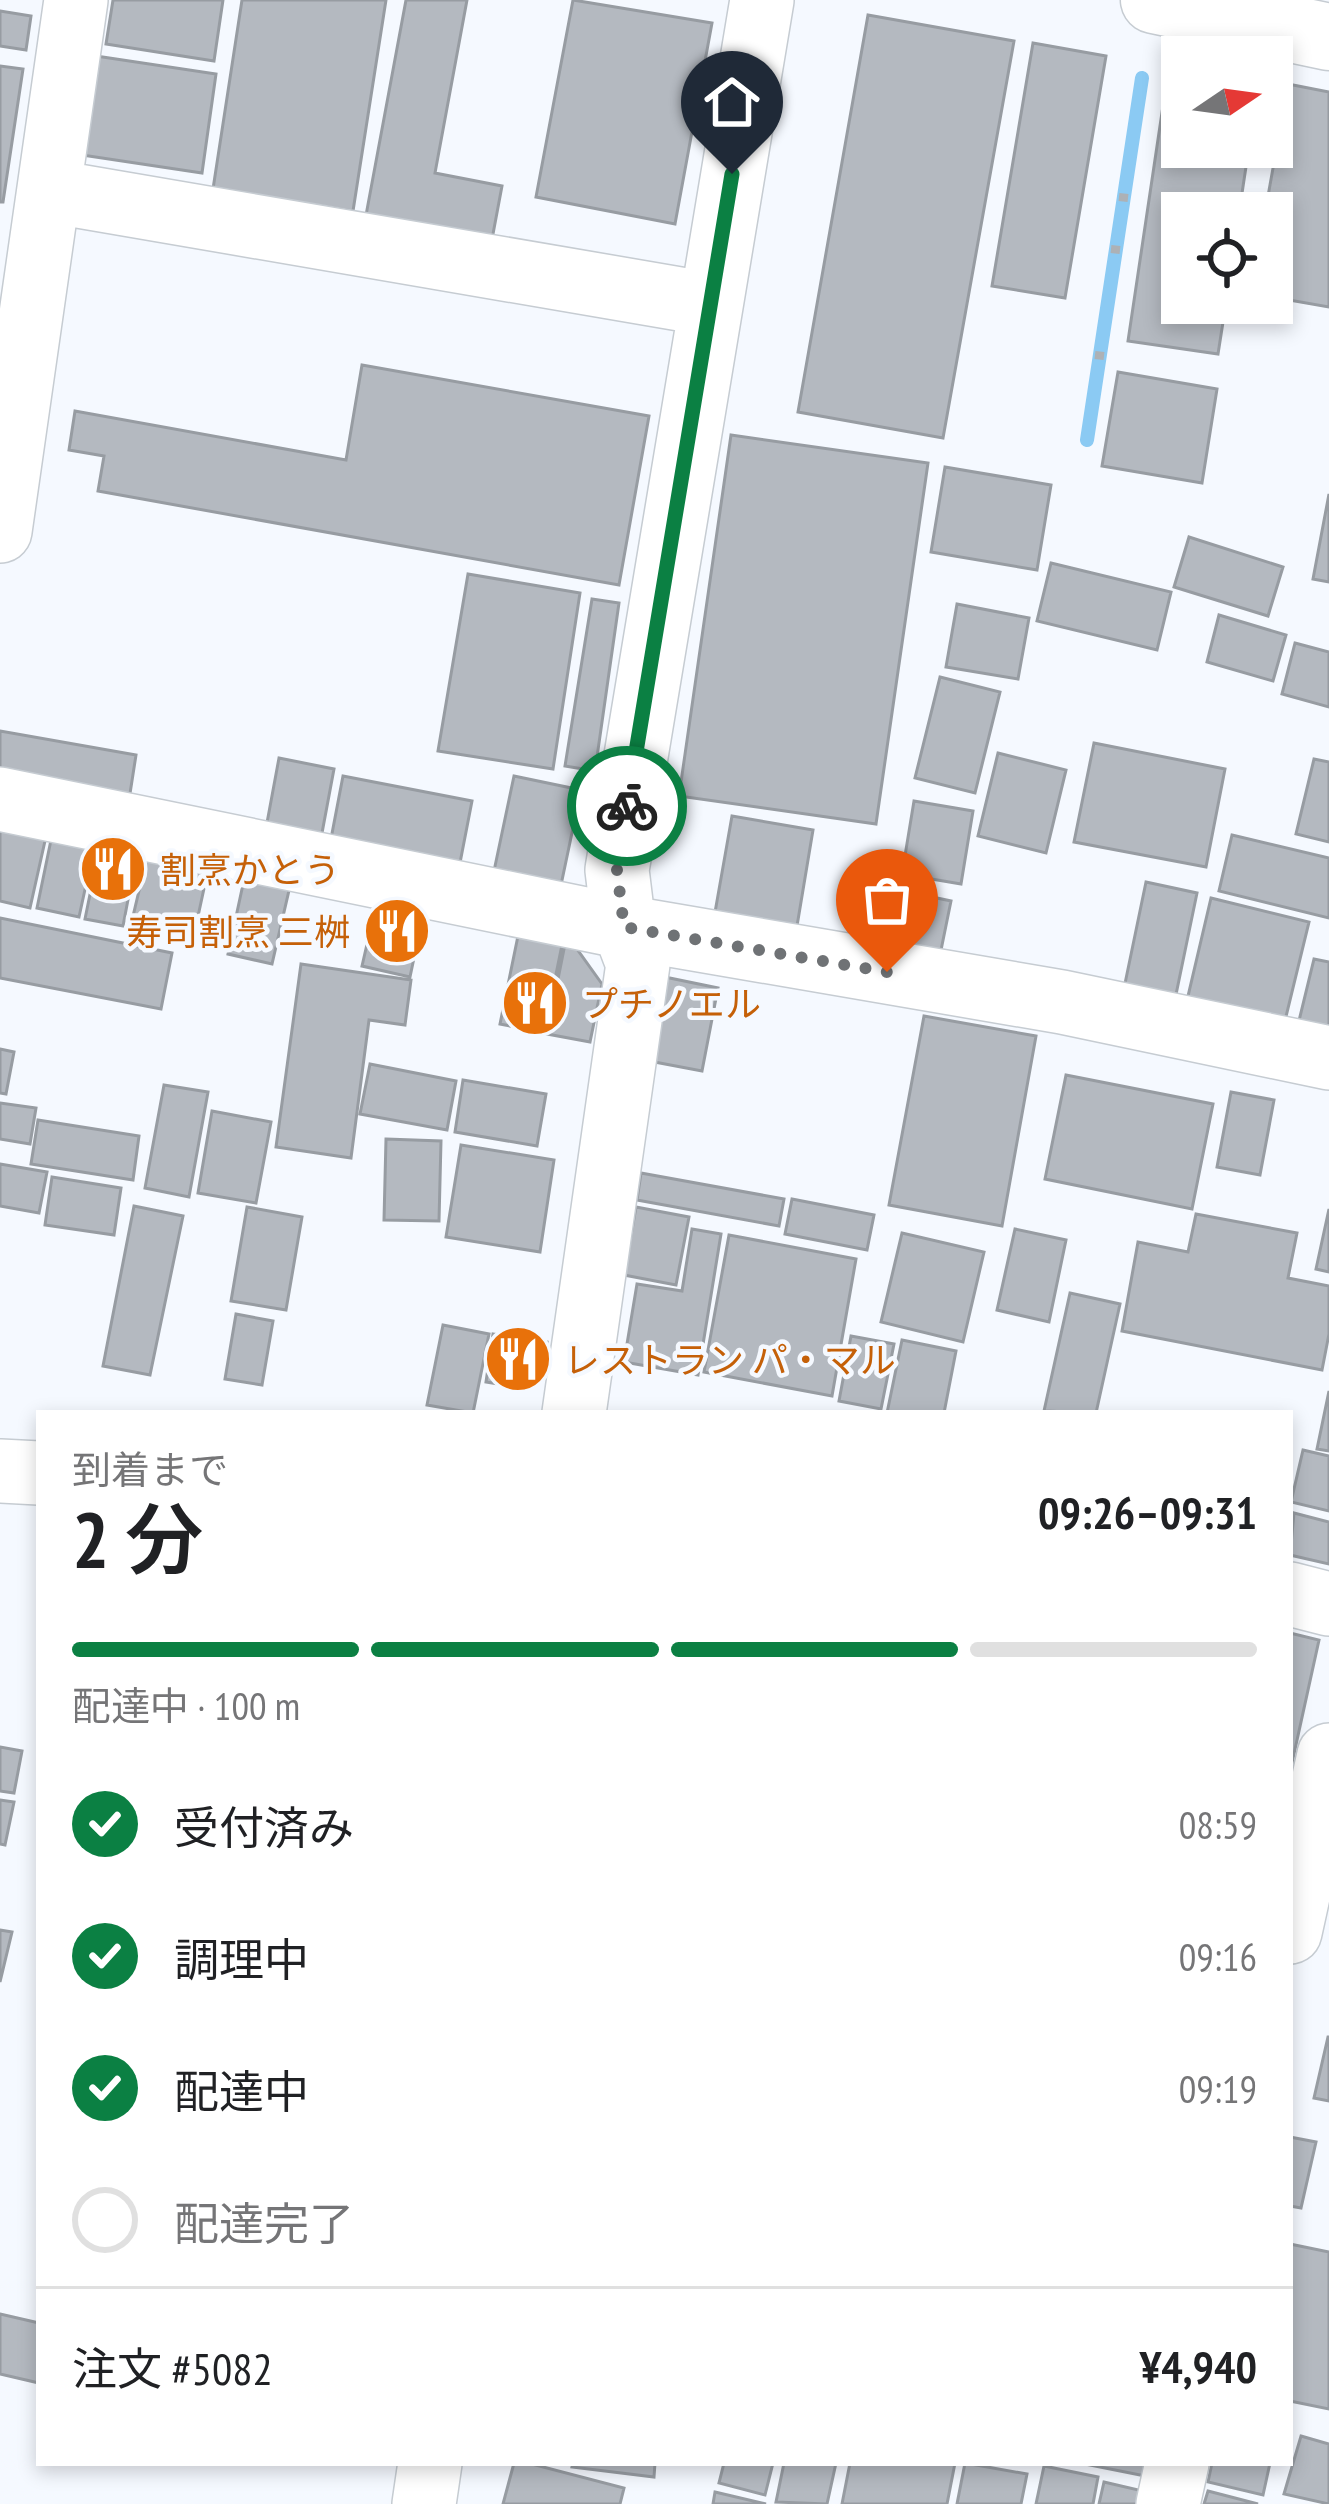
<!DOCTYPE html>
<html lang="ja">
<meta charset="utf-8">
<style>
:root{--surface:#fff;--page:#f6f6f6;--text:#202124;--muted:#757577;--line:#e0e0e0;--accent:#0b8043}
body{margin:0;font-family:"PT Sans Narrow","Noto Sans JP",sans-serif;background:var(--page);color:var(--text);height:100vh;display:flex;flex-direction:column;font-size:45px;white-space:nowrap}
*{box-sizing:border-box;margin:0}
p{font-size:39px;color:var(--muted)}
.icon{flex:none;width:66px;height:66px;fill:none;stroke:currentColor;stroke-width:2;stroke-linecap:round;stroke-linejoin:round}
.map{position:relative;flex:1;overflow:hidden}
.details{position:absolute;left:36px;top:1410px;width:1257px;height:1056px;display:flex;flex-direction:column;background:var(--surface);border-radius:0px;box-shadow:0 6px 18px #0003}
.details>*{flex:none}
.needle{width:78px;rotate:77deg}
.controls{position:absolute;left:1161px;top:36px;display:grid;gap:24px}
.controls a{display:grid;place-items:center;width:132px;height:132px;border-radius:0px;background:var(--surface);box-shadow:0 6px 18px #0003;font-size:60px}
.pin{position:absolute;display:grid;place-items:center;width:102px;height:102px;color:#fff;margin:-123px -51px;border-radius:50% 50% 50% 0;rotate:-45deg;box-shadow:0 0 12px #0007}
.pin .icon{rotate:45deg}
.courier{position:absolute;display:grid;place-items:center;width:120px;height:120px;margin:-60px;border:9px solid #0b8043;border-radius:50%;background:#fff;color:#222;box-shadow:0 3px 15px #0007}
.overview em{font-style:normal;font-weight:600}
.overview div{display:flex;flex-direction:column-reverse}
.overview{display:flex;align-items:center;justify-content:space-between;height:204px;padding:0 36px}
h1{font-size:78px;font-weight:600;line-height:90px}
.bar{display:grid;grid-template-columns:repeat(4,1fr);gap:18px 12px;align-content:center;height:144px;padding:0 36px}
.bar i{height:15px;border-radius:9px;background:var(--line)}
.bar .active{background:var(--accent)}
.bar p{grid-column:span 4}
.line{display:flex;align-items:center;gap:30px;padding:0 36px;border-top:3px solid var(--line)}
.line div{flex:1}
ol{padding:0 36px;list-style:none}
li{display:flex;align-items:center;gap:36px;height:132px}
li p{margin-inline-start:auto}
li .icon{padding:12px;border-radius:50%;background:var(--accent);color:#fff;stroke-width:4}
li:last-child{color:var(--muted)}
li i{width:66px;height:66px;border:6px solid var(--line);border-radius:50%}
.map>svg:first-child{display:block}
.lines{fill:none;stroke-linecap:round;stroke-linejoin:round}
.stream{stroke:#8bcaf3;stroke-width:14}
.building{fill:#b4b9c0;stroke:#979ca2;stroke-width:3}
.minor-casing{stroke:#c6ccd2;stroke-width:66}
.highway-casing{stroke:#c6ccd2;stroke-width:69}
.path{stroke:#adb1b5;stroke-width:8;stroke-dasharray:12 6;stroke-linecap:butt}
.minor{stroke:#fff;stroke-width:63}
.highway{stroke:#fff;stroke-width:66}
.done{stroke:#6f7275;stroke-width:12;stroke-dasharray:0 21.6}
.route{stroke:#0b8043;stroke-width:15}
.labels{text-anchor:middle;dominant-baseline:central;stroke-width:9;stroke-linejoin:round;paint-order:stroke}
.food-label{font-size:36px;fill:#c56008;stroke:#f5f9ff;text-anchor:start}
</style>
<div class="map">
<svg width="1329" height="2504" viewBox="0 0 1329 2504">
<rect width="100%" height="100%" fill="#f5f9ff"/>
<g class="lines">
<path class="stream" d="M1087,440L1142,78"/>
</g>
<path class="building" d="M113,0H223L214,61L106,44Z
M242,0H386L353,211L213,189Z
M406,0H467L435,173L502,186L490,250L364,226Z
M573,0L712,23L675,224L536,197Z
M0,11L31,16L26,50L0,46Z
M868,15L1014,41L943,438L798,412Z
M1033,43L1106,56L1065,298L992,286Z
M96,56L216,74L202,173L82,155Z
M0,66L23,69L3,202H0Z
M1167,79L1182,81V147H1249L1239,213H1182V303H1226L1218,354L1128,341Z
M1288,84L1329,92V307L1272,297V213H1265Z
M362,365L649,416L619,585L98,491L104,456L69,450L75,411L346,460Z
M1118,372L1217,389L1202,483L1102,466Z
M731,435L928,463L876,824L679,796Z
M945,467L1051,485L1037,570L931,552Z
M1329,494V582L1313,579Z
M1189,537L1283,567L1268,616L1174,587Z
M1051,563L1171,592L1157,650L1037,621Z
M468,574L580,593L553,769L438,751Z
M592,599L619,603L595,771L565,766Z
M957,604L1029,618L1018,679L946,667Z
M1219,615L1286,635L1273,681L1207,662Z
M1295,643L1329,652V707L1282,694Z
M940,677L1000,692L975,793L915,778Z
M0,731L136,755L129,800L0,777Z
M1094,743L1225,769L1206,867L1074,842Z
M998,753L1066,770L1046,853L978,836Z
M279,758L334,769L319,849L264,839Z
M1314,759L1329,762V842L1296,834Z
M343,776L472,801L459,868L330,844Z
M514,776L581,790L561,885L494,871Z
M914,801L973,811L961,884L902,874Z
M732,816L813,830L796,932L714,918Z
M0,822L47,832L30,908L0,901Z
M1232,835L1329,858V918L1219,891Z
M51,840L94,848L79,917L37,908Z
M101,840L138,847L123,926L85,919Z
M147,857L208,870L192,944L130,929Z
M245,875L290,886L272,964L228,954Z
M1146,882L1197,893L1173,1009L1122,998Z
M904,891L951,901L939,960L892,950Z
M1211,898L1309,922L1282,1033L1185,1009Z
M376,905L423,915L410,977L362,966Z
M0,918L172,953L161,1009L0,978Z
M519,931L563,940L544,1033L500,1024Z
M565,944L574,945L602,984L590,1042L547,1034Z
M1314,959L1329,962V1037L1297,1029Z
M301,964L411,980L405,1025L369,1020L351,1158L276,1147Z
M660,976L718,988L702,1071L644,1060Z
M924,1016L1036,1036L1002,1226L889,1205Z
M0,1049L14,1052L6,1094L0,1093Z
M370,1064L456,1081L447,1130L360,1114Z
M1066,1075L1213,1104L1192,1209L1045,1179Z
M463,1080L546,1094L537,1146L455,1132Z
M164,1085L208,1092L189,1197L145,1188Z
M1231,1092L1274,1100L1260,1175L1217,1167Z
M0,1103L36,1108L30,1144L0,1139Z
M212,1111L271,1122L256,1203L198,1193Z
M38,1120L139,1136L133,1180L31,1164Z
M386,1139L441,1141L439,1221L384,1220Z
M461,1145L554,1160L540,1252L446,1237Z
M0,1164L47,1172L39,1213L0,1206Z
M641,1173L784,1199L779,1226L637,1200Z
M52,1177L121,1188L114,1235L45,1225Z
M792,1199L874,1215L867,1250L785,1234Z
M134,1206L183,1216L150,1375L103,1366Z
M247,1207L302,1217L286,1310L231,1301Z
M636,1207L689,1217L676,1285L624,1275Z
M1329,1209V1272L1316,1269Z
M1196,1214L1297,1233L1288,1278L1329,1286V1334L1322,1370L1122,1331L1138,1242L1188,1252Z
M692,1229L721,1234L698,1375L624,1362L637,1284L682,1291Z
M1015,1229L1066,1240L1049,1322L997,1310Z
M902,1233L984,1252L963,1342L881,1322Z
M729,1235L856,1259L832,1396L704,1372Z
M1070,1293L1120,1304L1096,1413L1044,1411Z
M236,1314L273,1321L262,1385L225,1379Z
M443,1325L489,1334L473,1413L427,1405Z
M493,1334L547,1342L542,1372L523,1388L486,1382Z
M851,1336L894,1344L881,1409L839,1401Z
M902,1340L956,1351L944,1413H887Z
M1329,1391V1451L1317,1449Z
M1303,1450L1329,1456V1511L1291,1502Z
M1294,1513L1329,1522V1564L1290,1555Z
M1290,1633L1319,1640L1290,1772Z
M0,1747L22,1751L14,1793L0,1791Z
M0,1800L14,1802L5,1845L0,1844Z
M0,1930L12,1932L0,1982Z
M1328,2037H1329V2101L1314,2098Z
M1290,2137L1316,2142L1301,2208L1290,2206Z
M1290,2244L1329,2252V2409L1290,2401Z
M0,2314L39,2323V2383L0,2374Z
M1301,2436L1329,2444V2504L1284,2494Z
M514,2463H528L624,2488L620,2504H503Z
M573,2463H655L654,2477L572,2467Z
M724,2463H773L765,2495L719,2483Z
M784,2463H836L827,2504L776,2502Z
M850,2463H955L947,2504H842Z
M965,2463L1027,2474L1021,2504H957Z
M1080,2463H1148L1145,2476Z
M1212,2463H1270L1263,2495L1208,2482Z
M1044,2466L1098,2477L1093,2504H1036Z
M1104,2482L1143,2491L1140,2504H1099Z
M1208,2491L1258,2504H1204Z
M715,2492L766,2504H713Z"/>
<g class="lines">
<g class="minor-casing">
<path id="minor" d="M49,191L709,304
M0,531L76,0
M0,799L624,927L1062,1002L1329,1058
M574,1413L638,964L624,927L617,870L762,0
M0,1471L39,1473
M1290,1594L1329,1604
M1290,1932L1329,1755
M424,2504L430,2463
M1168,2504L1177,2463"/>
</g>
<g class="highway-casing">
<path id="highway" d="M1154,0L1329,37"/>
</g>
<path class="path" d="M1119,197L1128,198
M1111,249L1120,250
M1095,355L1104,356"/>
<use href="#minor" class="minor"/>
<use href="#highway" class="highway"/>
</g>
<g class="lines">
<path class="done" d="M627,806L617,870L624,927L887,972"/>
<path class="route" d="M627,806L732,174"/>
</g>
<defs>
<g id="restaurant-disc" transform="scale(3.45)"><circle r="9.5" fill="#e8710a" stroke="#f5f9ff"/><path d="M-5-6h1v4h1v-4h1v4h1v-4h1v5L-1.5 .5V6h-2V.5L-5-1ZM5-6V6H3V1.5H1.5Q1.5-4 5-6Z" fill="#fff"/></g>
</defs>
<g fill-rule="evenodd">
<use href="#restaurant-disc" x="113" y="869"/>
<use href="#restaurant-disc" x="397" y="931"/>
<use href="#restaurant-disc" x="535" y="1003"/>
<use href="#restaurant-disc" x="518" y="1359"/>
</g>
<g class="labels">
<g class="food-label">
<text x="160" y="869">割烹かとう</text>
<text x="350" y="931" text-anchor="end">寿司割烹 三桝</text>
<text x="582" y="1003">プチノエル</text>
<text x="564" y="1359">レストラン パ・マル</text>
</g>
</g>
</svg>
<div class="controls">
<a><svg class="needle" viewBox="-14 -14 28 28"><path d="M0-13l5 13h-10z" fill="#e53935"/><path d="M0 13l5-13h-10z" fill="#757577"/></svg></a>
<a><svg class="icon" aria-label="locate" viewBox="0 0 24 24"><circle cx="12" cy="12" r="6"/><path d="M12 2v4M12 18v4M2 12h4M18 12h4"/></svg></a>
</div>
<div class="pin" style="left:887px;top:972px;background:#ea580c"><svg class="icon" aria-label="bag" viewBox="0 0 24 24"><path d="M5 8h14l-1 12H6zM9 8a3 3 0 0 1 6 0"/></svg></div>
<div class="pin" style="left:732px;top:174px;background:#1f2937"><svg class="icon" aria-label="home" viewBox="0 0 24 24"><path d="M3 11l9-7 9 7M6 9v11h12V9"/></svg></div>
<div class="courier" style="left:627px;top:806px"><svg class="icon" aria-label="bike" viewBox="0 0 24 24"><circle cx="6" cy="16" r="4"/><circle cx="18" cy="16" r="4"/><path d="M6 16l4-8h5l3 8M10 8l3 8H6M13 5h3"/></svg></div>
<section class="details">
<div class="overview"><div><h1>2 分</h1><p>到着まで</p></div><em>09:26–09:31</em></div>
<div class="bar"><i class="active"></i><i class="active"></i><i class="active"></i><i></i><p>配達中 · 100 m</p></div>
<ol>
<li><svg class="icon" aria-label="check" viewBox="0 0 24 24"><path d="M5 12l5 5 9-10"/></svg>受付済み<p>08:59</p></li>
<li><svg class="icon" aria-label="check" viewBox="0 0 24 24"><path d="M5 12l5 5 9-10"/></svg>調理中<p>09:16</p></li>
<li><svg class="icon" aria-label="check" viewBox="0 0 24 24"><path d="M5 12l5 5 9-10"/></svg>配達中<p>09:19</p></li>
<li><i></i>配達完了</li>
</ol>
<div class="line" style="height:156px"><div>注文 #5082</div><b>¥4,940</b></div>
</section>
</div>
